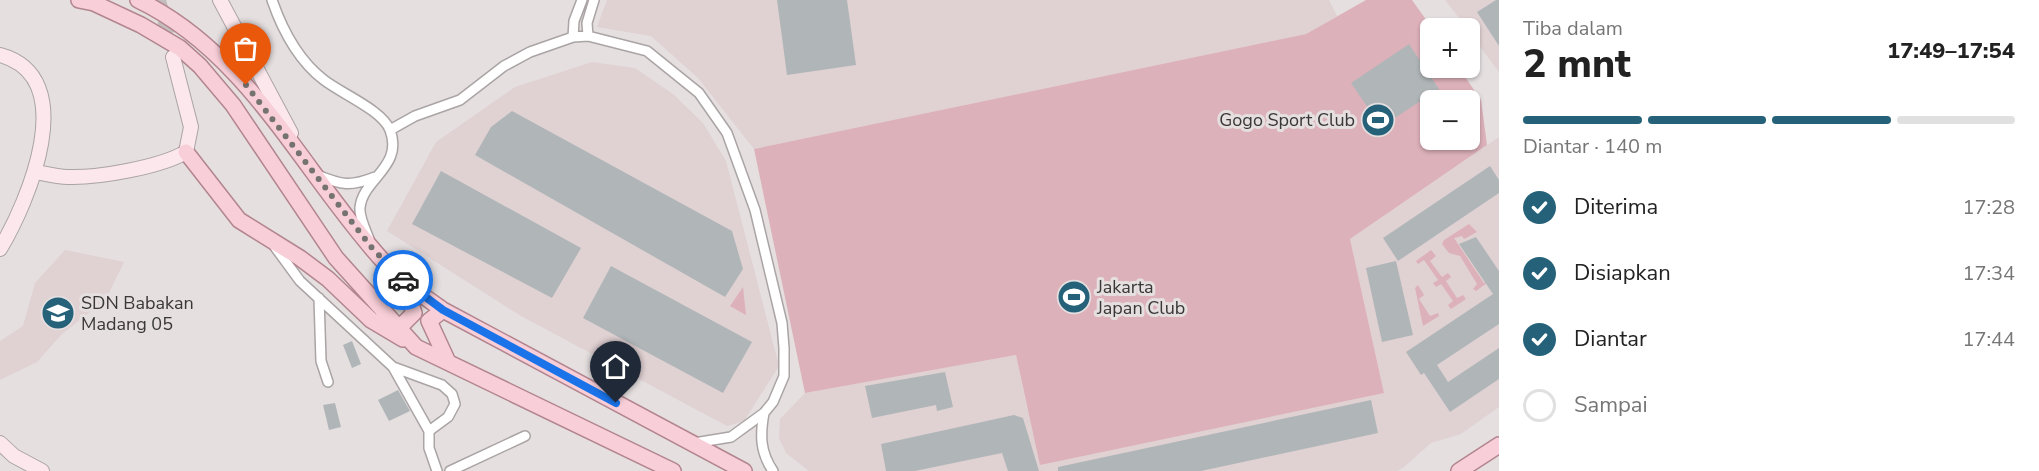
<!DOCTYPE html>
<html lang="id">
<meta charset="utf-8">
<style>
:root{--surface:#fff;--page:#f2f2f2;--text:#222;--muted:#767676;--line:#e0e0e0;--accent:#256279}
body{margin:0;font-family:"Nunito Sans",sans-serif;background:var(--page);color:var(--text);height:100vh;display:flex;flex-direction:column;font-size:22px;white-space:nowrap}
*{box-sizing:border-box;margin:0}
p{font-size:20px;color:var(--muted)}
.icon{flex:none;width:33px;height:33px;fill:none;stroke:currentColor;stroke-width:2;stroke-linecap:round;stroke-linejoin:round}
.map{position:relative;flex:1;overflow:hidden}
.sheet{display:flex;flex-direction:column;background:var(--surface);width:540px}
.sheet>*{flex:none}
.fabs{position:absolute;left:1420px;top:18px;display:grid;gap:12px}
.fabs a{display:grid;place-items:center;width:60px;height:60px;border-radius:9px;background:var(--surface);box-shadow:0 2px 4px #0004;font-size:30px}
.pin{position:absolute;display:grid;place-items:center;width:51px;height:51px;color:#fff;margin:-62px -26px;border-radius:50% 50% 50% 0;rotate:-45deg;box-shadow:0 0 6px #0007}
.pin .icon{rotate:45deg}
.courier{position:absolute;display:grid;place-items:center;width:60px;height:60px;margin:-30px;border:4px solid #1a73e8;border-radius:50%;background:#fff;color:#222;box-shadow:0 2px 8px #0007}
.overview em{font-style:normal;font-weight:800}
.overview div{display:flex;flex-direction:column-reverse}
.overview{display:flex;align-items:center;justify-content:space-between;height:102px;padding:0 24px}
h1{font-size:39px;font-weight:800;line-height:45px}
.bar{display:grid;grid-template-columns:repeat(4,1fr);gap:9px 6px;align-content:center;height:72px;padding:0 24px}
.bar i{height:8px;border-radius:4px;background:var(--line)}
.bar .on{background:var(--accent)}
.bar p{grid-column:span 4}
ol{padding:0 24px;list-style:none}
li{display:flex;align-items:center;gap:18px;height:66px}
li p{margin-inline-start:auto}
li .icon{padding:6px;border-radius:50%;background:var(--accent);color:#fff;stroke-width:4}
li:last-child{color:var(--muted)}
li i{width:33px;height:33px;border:3px solid var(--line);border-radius:50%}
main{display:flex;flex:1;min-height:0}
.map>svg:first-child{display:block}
.built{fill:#e0d1d3}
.green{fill:#ddb1ba;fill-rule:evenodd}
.building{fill:#b0b6b8}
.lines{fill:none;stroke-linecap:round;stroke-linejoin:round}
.secondary-tunnel{stroke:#c3bdbe;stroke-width:14;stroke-dasharray:14 7;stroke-linecap:butt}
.minor-casing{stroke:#aaa4a5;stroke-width:12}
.secondary-casing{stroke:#aaa4a5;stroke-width:16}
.primary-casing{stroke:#b2858f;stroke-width:18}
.minor{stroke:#fff;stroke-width:9}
.secondary{stroke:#fbe7ec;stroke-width:14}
.primary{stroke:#f8cfd8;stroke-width:15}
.done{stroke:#757272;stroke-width:6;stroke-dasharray:0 10.8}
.route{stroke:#1a73e8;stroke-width:8}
.labels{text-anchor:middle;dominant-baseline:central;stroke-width:6;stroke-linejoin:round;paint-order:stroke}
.poi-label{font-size:18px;fill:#393737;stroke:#e5dfe0;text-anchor:start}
</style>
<main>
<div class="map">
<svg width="1499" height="471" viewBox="0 0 1499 471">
<rect width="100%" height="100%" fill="#e5dfe0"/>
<path class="built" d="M607,0H1329L1337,16L1306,34L754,149L698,78L651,36L597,27Z
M1445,0H1499V72L1470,33V28H1467Z
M592,62L635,68L673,94L703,123L726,161L779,366L744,421L727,426L521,316L387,231L436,142L515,87Z
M1499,137V407L1461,434L1431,443L1403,468L1397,471H809L786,453L779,438L780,419L805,393L1016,355L1027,407L1384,393L1350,239Z
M65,250L124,262L106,299L61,335L37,362L0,380V341L23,326L35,283Z"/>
<path class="green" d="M1366,0H1412L1432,28L1431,68H1459L1481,100L1487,145L1350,239L1384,393L1040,465L1016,355L805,393L754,149L1306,34ZM1431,100H1470V140H1431Z
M1469,224L1477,232L1464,239L1462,236L1454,238L1484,283L1499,274L1476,291L1473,289L1477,284L1460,256L1449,253L1442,244L1444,240Z
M1431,250L1436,256L1430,261L1442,277L1448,273L1451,277L1446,281L1457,298L1463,295L1466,299L1451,309L1448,305L1453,301L1441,284L1436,287L1433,283L1438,280L1424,260L1418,264L1416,261Z
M1418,285L1424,295L1419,299L1430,316L1438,313L1439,316L1423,326L1415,288Z
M743,287L746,315L730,306Z"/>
<path class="building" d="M777,0H847L856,65L787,75Z
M1496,0H1499V46L1477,12Z
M1409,44L1439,89L1381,127L1351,83Z
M512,111L732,231L743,269L725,297L475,155L491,127Z
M1490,166L1499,180V193L1398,261L1383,238Z
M441,171L581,248L552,298L412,224Z
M1476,237L1499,271V324L1437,365L1448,382L1499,348V379L1450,412L1424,373L1421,375L1406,352L1493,294L1459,244Z
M1396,261L1413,335L1382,342L1366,268Z
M611,266L752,342L723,393L583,318Z
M352,341L361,364L352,368L343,345Z
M945,372L953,407L937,411L936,405L872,418L865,386Z
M398,390L410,411L389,421L378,400Z
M1371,400L1378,433L1201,471H1058V467Z
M335,403L341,427L329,430L323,405Z
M1014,415L1023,418L1039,471H1008L1002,453L915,471H886L881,444Z"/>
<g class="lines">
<path class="secondary-tunnel" d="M159,0L171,47"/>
<g class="minor-casing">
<path id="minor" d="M272,0C282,29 299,61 324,80C342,94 382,110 390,130C404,167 362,179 360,208C359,217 366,231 369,239
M588,36L587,23L594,0
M573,37L574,21L582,0
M390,130L415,116L460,100L504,66L530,52L573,37L588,36L647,51L699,93L727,133L755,210L782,323L784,348V376L773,402L764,413L731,437L694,443
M317,175C342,185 350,187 375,177
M275,247L300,281L393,367L442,385L452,394L455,404L448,417L429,431V448L437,471
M319,298L321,361L328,382
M393,367L429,431
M764,413C760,435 760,452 773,471
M450,471L525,436"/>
</g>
<g class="secondary-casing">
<path id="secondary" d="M220,0L291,133
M0,55C82,77 28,202 0,249
M36,172C46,174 58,177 68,177C98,178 161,167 186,152L191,127L173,57
M0,443L14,456L42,471"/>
</g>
<g class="primary-casing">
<path id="primary" d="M79,0L94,3L141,25L180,48L200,66L233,105L336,258L416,347L673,471
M138,0C249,53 303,173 383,261C400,280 422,295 443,310L744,471
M186,152L239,220L300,258L328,279L371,320L403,339
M443,310L429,321L447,360
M399,328L414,313L404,282
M1459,471L1499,445"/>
</g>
<use href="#minor" class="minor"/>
<use href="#secondary" class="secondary"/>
<use href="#primary" class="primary"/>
</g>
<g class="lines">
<path class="done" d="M246,85L372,248L403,280"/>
<path class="route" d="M403,280L443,310L616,403"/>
</g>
<defs>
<g id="stadium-disc" transform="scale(1.725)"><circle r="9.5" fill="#256279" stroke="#e5dfe0"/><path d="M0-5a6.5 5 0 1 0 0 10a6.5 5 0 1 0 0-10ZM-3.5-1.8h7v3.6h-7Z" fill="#fff"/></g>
<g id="school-disc" transform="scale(1.725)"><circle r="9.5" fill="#256279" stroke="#e5dfe0"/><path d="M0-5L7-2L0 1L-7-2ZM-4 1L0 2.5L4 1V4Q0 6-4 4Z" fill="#fff"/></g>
</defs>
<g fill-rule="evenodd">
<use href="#stadium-disc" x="1378" y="120"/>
<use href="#stadium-disc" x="1074" y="297"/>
<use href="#school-disc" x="58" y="313"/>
</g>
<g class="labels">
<g class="poi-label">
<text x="1355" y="120" text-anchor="end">Gogo Sport Club</text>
<text x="1097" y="287">Jakarta<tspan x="1097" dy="21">Japan Club</tspan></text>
<text x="81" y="303">SDN Babakan<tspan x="81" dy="21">Madang 05</tspan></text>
</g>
</g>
</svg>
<div class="fabs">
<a>+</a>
<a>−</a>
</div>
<div class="pin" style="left:246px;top:85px;background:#ea580c"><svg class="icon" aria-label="bag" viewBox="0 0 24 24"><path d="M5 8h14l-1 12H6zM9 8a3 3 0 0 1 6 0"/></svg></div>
<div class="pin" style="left:616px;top:403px;background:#1f2937"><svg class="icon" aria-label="home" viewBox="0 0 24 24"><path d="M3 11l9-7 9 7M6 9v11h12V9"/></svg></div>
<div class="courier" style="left:403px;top:280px"><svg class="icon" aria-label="car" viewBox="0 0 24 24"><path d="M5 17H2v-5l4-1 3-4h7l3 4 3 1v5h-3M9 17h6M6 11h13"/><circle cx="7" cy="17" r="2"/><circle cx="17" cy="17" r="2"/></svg></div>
</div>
<section class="sheet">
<div class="overview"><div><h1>2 mnt</h1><p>Tiba dalam</p></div><em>17:49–17:54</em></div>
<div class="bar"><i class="on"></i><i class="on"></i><i class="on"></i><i></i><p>Diantar · 140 m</p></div>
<ol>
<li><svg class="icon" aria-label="check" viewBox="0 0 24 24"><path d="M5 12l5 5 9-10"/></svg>Diterima<p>17:28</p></li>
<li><svg class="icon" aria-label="check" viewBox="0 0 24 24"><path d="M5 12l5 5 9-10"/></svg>Disiapkan<p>17:34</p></li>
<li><svg class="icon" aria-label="check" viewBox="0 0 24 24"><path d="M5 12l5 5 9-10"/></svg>Diantar<p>17:44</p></li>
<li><i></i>Sampai</li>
</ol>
</section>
</main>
